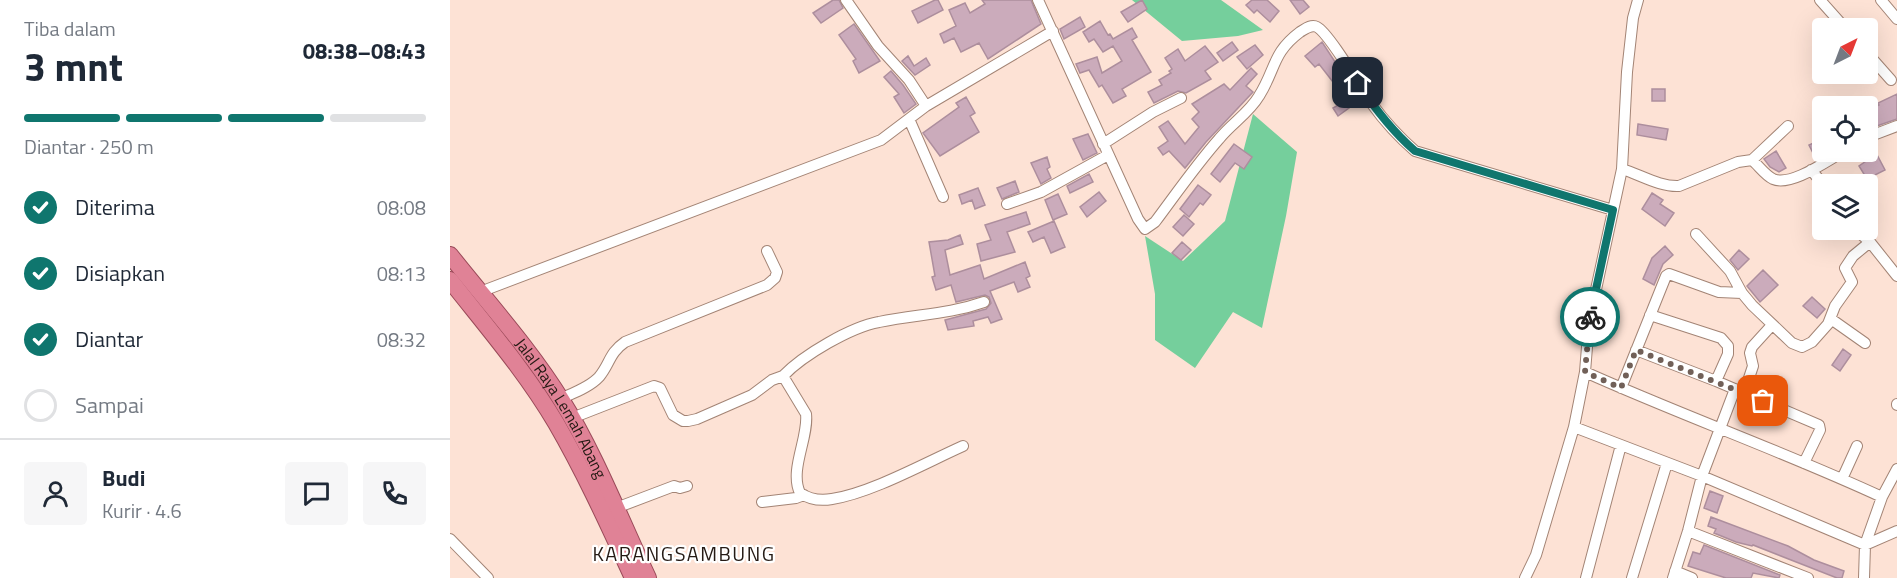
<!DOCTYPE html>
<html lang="id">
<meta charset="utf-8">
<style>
:root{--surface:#fff;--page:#f6f6f7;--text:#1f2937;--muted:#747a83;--line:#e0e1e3;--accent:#0f766e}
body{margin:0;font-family:"Titillium Web",sans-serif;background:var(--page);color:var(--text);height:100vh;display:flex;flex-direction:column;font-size:22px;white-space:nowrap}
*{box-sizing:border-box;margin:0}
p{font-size:20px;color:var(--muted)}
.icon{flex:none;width:33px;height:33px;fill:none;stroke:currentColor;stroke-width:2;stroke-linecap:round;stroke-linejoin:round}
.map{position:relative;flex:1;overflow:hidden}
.drawer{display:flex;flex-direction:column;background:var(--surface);width:450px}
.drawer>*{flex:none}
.needle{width:39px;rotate:42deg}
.controls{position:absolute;left:1362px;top:18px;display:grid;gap:12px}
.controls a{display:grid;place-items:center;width:66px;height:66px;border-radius:6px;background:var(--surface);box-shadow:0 6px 24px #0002;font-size:30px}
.pin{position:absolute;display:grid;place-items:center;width:51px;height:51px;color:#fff;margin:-26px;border-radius:12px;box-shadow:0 3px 9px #0006}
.courier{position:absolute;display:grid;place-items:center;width:60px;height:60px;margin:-30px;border:4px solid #0f766e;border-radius:50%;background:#fff;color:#222;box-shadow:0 2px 8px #0007}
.overview em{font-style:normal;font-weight:700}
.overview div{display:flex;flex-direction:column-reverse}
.overview{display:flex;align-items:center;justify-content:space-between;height:102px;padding:0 24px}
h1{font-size:39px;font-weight:700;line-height:45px}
.bar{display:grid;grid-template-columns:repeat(4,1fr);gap:9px 6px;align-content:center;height:72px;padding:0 24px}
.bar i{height:8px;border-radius:4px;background:var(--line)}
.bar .on{background:var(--accent)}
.bar p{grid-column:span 4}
.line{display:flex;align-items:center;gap:15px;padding:0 24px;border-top:2px solid var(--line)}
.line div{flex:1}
.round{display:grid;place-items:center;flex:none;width:63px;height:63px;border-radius:6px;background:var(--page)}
ol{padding:0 24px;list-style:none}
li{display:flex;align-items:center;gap:18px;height:66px}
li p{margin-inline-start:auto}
li .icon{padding:6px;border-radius:50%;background:var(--accent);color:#fff;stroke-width:4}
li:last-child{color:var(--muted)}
li i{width:33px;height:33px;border:3px solid var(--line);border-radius:50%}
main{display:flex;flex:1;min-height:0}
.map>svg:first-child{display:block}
.green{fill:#75cf9c}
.building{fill:#cbabbb;stroke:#ad8e9d;stroke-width:1.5}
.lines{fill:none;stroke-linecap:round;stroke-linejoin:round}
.minor-casing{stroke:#a38475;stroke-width:12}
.trunk-casing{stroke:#994958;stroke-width:18}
.minor{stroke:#fff;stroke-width:10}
.trunk{stroke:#e08296;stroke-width:16}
.done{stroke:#716058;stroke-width:6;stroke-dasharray:0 10.8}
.route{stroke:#0f766e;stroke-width:8}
.labels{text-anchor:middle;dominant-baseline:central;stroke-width:4.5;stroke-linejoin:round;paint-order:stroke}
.street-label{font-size:16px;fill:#251a14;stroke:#fff}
.quarter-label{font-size:20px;letter-spacing:1.5px;fill:#251a14;stroke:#fff}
</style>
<main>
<section class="drawer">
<div class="overview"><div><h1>3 mnt</h1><p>Tiba dalam</p></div><em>08:38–08:43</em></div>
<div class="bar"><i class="on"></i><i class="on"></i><i class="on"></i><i></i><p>Diantar · 250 m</p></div>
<ol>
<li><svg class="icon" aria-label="check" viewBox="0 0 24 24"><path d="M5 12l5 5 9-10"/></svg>Diterima<p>08:08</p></li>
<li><svg class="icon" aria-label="check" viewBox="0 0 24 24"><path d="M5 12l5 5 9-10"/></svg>Disiapkan<p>08:13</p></li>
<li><svg class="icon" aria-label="check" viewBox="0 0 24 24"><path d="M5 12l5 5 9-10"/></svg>Diantar<p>08:32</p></li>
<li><i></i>Sampai</li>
</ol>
<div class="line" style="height:108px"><a class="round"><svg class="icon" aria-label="person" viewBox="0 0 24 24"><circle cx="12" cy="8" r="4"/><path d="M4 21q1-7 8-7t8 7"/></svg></a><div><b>Budi</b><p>Kurir · 4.6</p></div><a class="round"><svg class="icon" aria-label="chat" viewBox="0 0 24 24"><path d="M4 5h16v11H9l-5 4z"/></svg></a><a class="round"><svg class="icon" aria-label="phone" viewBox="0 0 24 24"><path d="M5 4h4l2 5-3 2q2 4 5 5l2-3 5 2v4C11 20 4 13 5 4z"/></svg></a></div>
</section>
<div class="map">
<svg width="1447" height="578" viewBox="0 0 1447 578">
<rect width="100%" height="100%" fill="#fde2d5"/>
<path class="green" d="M682,0H771L813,30L788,36L732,41Z
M803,114L847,152L836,216L812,328L783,312L745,368L705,340V294L695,236L733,261L775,221Z"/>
<path class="building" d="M383,0H389L393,8L371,23L363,13Z
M485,0H488L493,10L468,23L462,11Z
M532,0H581L591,24L538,59L529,43L511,52L504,38L494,43L490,34L506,26L499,10L515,3L520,13L535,4Z
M692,0L697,9L678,22L671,12Z
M802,0H817L829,11L820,22L807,10L804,13L796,5Z
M840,0H853L859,7L850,14Z
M630,17L635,27L614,39L610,29Z
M650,21L658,35L660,34L663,39L682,28L687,37L682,40L701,72L672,89L676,96L663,103L652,85L649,87L639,70L630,73L626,64L647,57L652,73L672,61L663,46L653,52L644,39L639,42L633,32Z
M404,24L430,61L409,73L403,61L406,59L389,35Z
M782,42L788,50L773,61L767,53Z
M872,42L910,100L888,116L883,108L897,100L869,64L865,67L855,56Z
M805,45L813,55L797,69L787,57Z
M755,46L768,62L755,71L761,79L736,93L728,91L704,103L698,92L712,85L709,80L721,73L719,71L722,69L715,58L728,49L735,61Z
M458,56L464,66L476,58L480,65L465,75L452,61Z
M801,68L807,74L796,86L803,92L756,142L735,168L719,151L713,155L708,148L718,141L709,127L718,121L735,144L749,127L742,119L749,112L742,104L774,84L780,90Z
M441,71L453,85L466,104L454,113L444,97L449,94L434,77Z
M1202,89H1215V101H1202Z
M1447,94V119L1421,128L1418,121V111L1429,105L1428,103Z
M516,97L525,113L520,116L529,132L490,156L473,133L509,107L506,103Z
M1188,124L1218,129L1216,140L1187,135Z
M638,134L647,153L633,160L623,139Z
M1372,139V155L1366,159L1359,145Z
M784,144L802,157L794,169L785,163L770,182L761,174Z
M1424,149L1435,170L1417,179L1409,166L1419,159L1416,154Z
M1326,151L1336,168L1329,172L1320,167L1314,159Z
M597,157L600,167L597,169L601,178L591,184L581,163Z
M639,174L643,182L620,193L617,186Z
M565,181L569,192L552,199L547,188Z
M748,185L761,195L753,205L750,203L739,217L730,209Z
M528,188L535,205L525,209L522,200L512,204L509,195Z
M649,192L656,201L637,217L630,207Z
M1202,193L1213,200L1210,204L1224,213L1215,226L1192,209Z
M608,194L617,214L603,220L595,200Z
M576,212L580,224L557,232L565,252L531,261L527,244L541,240L535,225Z
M734,215L744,224L733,236L723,227Z
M604,221L615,247L601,253L594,237L583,242L578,232Z
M510,235L513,244L495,250L500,275L530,265L534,279L575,262L580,276L576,278L580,287L568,292L564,282L540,291L552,319L541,323L538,317L523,321L524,326L498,330L495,320L536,309L541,303L539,297L535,295L506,302L501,285L486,290L482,277L485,276L479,242L498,240Z
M732,242L741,250L731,260L722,253Z
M1215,246L1223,255L1213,264L1204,285L1193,279L1202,258Z
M1289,250L1299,259L1288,270L1280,260Z
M1313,270L1328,285L1310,302L1297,286Z
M1362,297L1375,309L1367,318L1353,306Z
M1393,349L1401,355L1390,371L1382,365Z
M1260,491L1273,496L1267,513L1254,508Z
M1261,517L1338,546L1364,560L1394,571L1392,578H1387L1303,545L1302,546L1286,542L1264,533L1266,529L1258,526Z
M1254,545L1330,575L1329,578L1303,573L1301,578H1276L1238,566L1243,552L1250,554Z"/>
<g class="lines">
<g class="minor-casing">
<path id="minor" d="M396,0L428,46L459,80L476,106
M588,0L688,219L695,229L705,222C726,194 746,165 769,139C782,123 799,113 809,96C826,69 822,53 850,32C855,29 861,24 867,27C879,33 912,90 922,104C935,122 949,137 965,151L1163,210
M1370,0L1395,28
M1431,0L1447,19
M1418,54L1441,80
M459,119L493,197
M1418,137L1447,126
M653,144L703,112L731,98
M1302,160L1338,126
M1172,169C1191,175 1210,187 1229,186L1288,162L1302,160C1309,166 1315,175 1323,179C1341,187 1378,160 1393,152
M1361,170L1373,184
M557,204L591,192L658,155
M1406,230L1420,242L1447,276
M1246,234L1280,271L1292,293L1302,305L1342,343L1352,347L1362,342L1378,324L1385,306L1402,282L1395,268L1403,256L1420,242
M30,292L431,140L476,106L603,31
M1200,315L1271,338L1278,346V354L1266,381
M1381,319L1415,343
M1186,350L1266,381L1369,425L1370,430L1354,463
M1135,372C1233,416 1335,452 1432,497
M333,376C353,355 401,327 429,322C466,314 497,315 534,302
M1171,388L1216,276L1219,274L1269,292L1292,293
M1294,393L1303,366L1300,353L1302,347L1322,325
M110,399C123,393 140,387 149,377C160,364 159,353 175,342L317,285L325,278L327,272L317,251
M1447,404V405
M122,418L204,386L210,388L223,415L233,421H238L247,419L302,395L322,380L333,376L356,414C359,437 339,470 350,493C359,499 371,501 382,499C421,493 475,463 513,446
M1124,427L1252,476L1415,545L1447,531
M1392,479L1407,446
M312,502L346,498L354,495
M166,508L224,486L230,488L237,486
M1238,531L1358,578
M0,539L38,578
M1225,571L1242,578
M1075,578L1086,555L1124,427L1135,372L1139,322L1172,169L1177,72L1183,18L1188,0
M1136,578L1171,445
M1182,578L1217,463
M1223,578L1238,531L1252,476L1285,389
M1414,578L1415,545L1432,497L1447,469"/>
</g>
<g class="trunk-casing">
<g id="trunk">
<path id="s1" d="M0,255C38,303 80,349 112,401C145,454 171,521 198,578"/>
<path d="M0,280C37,327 76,372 106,423C135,473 159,526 183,578"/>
</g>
</g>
<use href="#minor" class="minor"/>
<use href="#trunk" class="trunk"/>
</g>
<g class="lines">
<path class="done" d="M1140,317L1135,372L1171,388L1186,350L1313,401"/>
<path class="route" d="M908,83C925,109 942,131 965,151L1163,210L1140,317"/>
</g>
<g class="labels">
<g class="street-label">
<text stroke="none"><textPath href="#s1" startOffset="190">Jalal Raya Lemah Abang</textPath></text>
</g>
<g class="quarter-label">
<text x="234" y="553">KARANGSAMBUNG</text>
</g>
</g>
</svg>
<div class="controls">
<a><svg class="needle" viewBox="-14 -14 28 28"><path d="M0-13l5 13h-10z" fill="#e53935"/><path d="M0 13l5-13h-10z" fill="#747a83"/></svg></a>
<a><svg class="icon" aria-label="locate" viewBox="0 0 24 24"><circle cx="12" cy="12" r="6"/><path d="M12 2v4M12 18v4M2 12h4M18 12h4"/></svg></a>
<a><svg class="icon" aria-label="layers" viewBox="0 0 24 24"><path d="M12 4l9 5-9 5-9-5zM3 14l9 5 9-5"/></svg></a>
</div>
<div class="pin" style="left:1313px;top:401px;background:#ea580c"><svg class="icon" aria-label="bag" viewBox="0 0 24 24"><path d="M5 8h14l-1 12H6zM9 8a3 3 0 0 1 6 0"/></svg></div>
<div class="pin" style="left:908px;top:83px;background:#1f2937"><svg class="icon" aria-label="home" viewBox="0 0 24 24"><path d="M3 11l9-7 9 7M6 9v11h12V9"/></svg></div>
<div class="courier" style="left:1140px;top:317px"><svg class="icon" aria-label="bike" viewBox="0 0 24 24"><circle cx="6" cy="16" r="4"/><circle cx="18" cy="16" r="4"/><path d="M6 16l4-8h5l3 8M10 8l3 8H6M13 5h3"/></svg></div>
</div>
</main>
